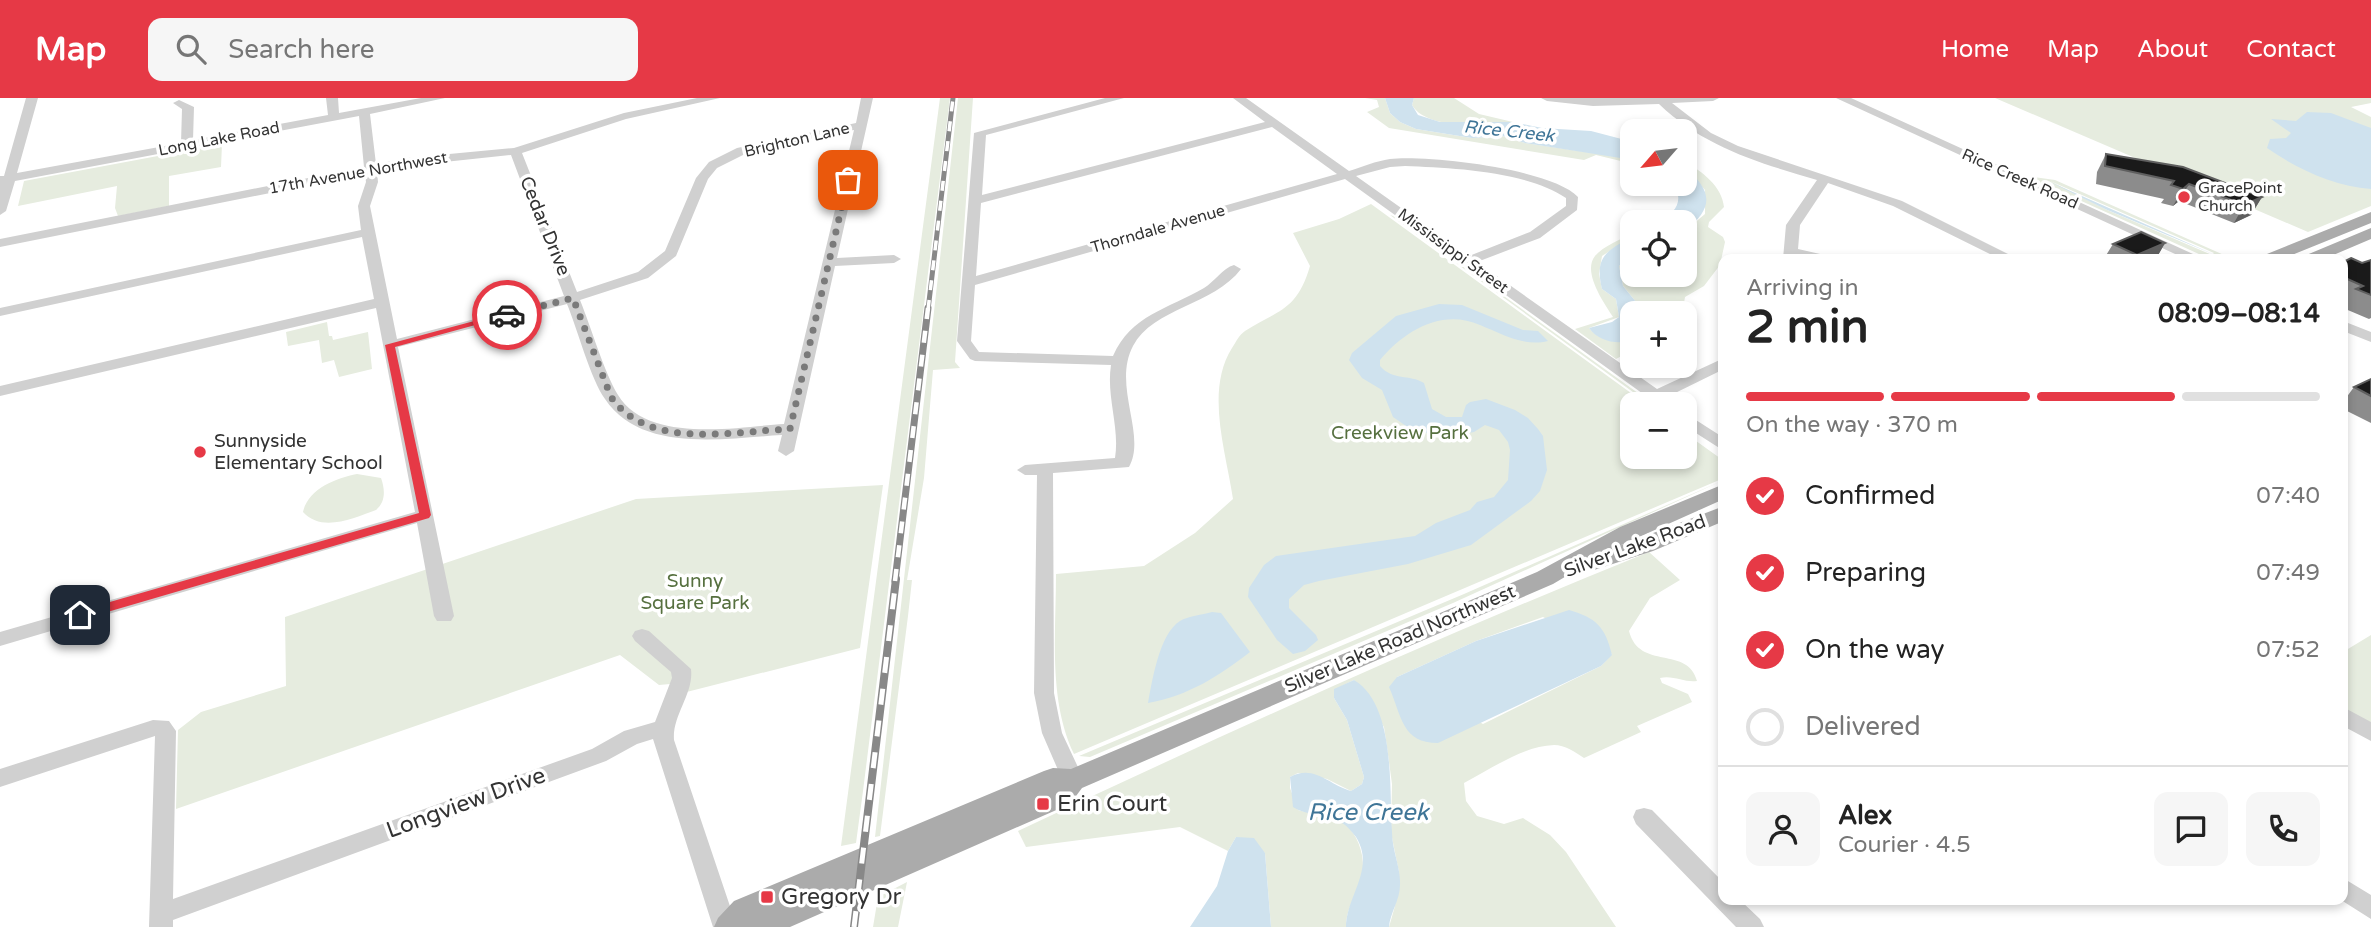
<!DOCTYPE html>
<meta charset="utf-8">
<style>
:root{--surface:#fff;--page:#f6f6f6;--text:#222;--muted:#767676;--line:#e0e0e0;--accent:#e63946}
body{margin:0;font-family:"Varela Round",sans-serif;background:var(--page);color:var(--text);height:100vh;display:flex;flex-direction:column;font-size:26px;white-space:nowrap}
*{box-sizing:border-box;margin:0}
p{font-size:23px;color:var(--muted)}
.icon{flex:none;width:38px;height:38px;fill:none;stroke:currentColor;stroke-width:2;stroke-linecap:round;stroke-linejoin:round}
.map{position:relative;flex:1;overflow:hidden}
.drawer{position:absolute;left:1718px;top:156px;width:630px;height:651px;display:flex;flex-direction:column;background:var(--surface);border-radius:14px;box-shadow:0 4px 10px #0003}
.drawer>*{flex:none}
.needle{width:46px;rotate:242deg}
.buttons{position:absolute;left:1620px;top:21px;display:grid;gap:14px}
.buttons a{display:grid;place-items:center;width:77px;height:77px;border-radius:14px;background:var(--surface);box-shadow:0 4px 10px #0003;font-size:35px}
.pin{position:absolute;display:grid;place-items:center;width:60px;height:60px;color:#fff;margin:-30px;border-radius:14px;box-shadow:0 4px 10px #0006}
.courier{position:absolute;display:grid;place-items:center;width:70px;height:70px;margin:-35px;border:5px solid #e63946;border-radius:50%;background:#fff;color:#222;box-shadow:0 2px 9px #0007}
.head em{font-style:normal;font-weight:700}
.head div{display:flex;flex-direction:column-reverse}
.head{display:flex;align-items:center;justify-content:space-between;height:119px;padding:0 28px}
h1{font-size:46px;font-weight:700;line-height:52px}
.bar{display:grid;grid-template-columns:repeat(4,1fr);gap:10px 7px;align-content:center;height:84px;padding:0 28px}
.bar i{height:9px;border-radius:5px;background:var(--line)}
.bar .active{background:var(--accent)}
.bar p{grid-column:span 4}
.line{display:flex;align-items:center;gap:18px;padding:0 28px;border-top:2px solid var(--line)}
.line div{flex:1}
.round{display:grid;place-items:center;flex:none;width:74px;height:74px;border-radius:14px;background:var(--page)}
ol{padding:0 28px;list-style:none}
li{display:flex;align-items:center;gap:21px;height:77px}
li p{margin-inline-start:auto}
li .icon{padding:7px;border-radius:50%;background:var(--accent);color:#fff;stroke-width:4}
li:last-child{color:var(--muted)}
li i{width:38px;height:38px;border:4px solid var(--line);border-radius:50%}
header{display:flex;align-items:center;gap:42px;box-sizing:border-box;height:98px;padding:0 35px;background:var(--accent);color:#fff}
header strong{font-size:33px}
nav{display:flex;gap:38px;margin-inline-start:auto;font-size:24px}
.search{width:490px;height:63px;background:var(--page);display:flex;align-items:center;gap:18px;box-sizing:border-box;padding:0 24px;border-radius:14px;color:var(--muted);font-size:26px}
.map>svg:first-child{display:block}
.green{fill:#e6ecdf;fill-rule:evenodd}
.water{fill:#cfe2ee}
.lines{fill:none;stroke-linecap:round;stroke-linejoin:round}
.minor{fill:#d0d0d0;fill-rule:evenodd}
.major{fill:#ababab;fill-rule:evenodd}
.rail-far2-casing{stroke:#888;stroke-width:5}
.rail-far1-casing{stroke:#888;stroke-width:7}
.rail-casing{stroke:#888;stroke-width:8}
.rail-far2{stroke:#fff;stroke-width:3.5;stroke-dasharray:10;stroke-linecap:butt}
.rail-far1{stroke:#fff;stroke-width:4.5;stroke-dasharray:12;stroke-linecap:butt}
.rail{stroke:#fff;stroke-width:5;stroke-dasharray:16;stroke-linecap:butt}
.wall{fill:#8c8c8c}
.shaded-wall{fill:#5f5f5f}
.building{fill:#1a1a1a;stroke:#5f5f5f;stroke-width:2}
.route{fill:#e63946}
.done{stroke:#7a7a7a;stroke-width:7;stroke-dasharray:0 12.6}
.poi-dot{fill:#e63946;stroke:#fff;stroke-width:2.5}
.labels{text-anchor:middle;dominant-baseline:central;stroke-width:7;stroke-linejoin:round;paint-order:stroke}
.far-street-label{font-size:16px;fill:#333;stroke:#fff}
.far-poi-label{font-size:16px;fill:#333;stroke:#fff;text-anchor:start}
.far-water-label{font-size:18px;font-style:italic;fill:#3f7597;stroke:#fff}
.street-label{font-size:19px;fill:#333;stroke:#fff}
.park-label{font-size:19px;fill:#56703f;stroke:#fff}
.poi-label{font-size:19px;fill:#333;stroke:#fff;text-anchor:start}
.near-street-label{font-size:23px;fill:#333;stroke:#fff}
.near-poi-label{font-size:23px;fill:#333;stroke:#fff;text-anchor:start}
.near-water-label{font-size:24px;font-style:italic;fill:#3f7597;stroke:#fff}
</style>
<header>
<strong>Map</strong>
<div class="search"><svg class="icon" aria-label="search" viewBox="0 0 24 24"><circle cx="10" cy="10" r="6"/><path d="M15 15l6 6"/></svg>Search here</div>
<nav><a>Home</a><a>Map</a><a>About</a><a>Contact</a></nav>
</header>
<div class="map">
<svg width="2371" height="829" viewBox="0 0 2371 829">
<rect width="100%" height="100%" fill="#fff"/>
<path class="green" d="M940,0H950L863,693L856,745L841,748Z
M958,0H973L955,264L960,270L933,272L924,380L907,482H912L908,518L880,738L875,739Z
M1365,0H1385L1390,15L1400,24L1416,31L1472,40L1503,38L1525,45L1626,60L1633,62V66L1596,57L1584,62L1389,30L1367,14L1379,9L1377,2Z
M1414,0H1454L1479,16L1513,24C1488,28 1426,32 1412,7Z
M1995,0H2371V5L2351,9L2371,19V108L2308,134Z
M222,46L221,69L169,78V108L118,118L115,110L117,88L18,108L24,83Z
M1685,63C1702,74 1722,88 1724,109L1709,124L1708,129L1723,139L1725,144L1720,167L1704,188L1685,199L1684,205L1695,214L1685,222V215H1645L1623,188L1619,168L1633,154V177H1685V133L1705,116V92L1685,69Z
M2026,78L2055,82L2233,161H2210ZM2050,83L2214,155L2212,157L2105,111Z
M1371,106L1646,306H1633V359H1685V335L1724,363V380L1074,656C1048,602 1056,535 1056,476L1144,468L1195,435L1233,401C1226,353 1205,293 1232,250C1236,244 1239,237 1245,233C1278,212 1297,213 1310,168L1293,135L1339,121Z
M1390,117L1393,118L1649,303L1648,305Z
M1633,135V138L1602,158L1599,176L1602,191L1616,201L1619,219L1589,230C1598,242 1619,247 1633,242V252L1616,261L1575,231L1613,219C1604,205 1582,174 1595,158C1603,148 1622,141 1633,135Z
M327,224L329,238H332L333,242L368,234L372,271L339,279L334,262L322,265L319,242L288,248L286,234Z
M357,376L381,380C385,391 386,404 376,412C354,420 322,435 303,414C308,391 336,380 357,376Z
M1724,382L1453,505L1090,659L1079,658L1464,496Z
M883,387L860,550L667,599L670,586L659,587L620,557L176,711L178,632L201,614L286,588L285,519L636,401Z
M1649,454L1680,482L1650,500L1629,533C1639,573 1688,547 1697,583C1685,585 1674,577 1660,580L1662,585L1688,596L1692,604L1637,628L1641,634L1584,660C1575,654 1565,647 1554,647C1523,648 1491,671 1464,685L1466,703L1477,718L1504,726L1523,720L1550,737L1566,754L1616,829H1389L1395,808L1399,774L1391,735L1392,686L1387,649L1384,629L1354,582L1334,592V600L1347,622L1364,679L1362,686L1351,693L1327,681L1298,675L1290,679V690L1298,712C1312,716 1334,717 1345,726C1362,740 1367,768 1360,788C1353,803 1346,812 1346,829H1271L1265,755L1236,739L1228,753L1180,729L1026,749L1018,733C1226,635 1435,540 1649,454ZM1543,519L1612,556L1601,568L1483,626L1397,579L1476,543Z
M2371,537V627L2343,610V554Z
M907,784L898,829H873L878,799Z"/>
<path class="water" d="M1385,0H1414L1412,7L1418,17L1440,24H1513L1542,30L1591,33L1633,44V62L1525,45L1503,38L1472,40L1416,31L1400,24L1390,15Z
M2307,14L2331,15L2371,30V91C2334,88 2297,71 2267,50L2270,41L2286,40L2291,35L2271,21L2296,23Z
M1685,69C1713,94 1714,109 1685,133V124H1659C1675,115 1685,103 1673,86H1685Z
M2048,83L2215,157L2105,111Z
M1633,138V154L1619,168L1623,188L1645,215H1633V242C1618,247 1599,244 1589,230L1612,224L1619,219L1616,201L1602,191C1594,158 1607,153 1633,138Z
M1439,206L1462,207L1523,232L1538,233L1548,243C1524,249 1502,236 1480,227C1442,210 1404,233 1380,262V268C1393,283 1409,276 1424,285L1432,311L1446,319H1462L1466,307L1470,304L1486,301L1515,312L1528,320L1538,331L1543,338L1547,372L1540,393L1531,403L1471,447L1408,466L1319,483L1304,487L1289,501V510L1316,537L1318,542L1305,553L1293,556L1277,542L1248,499L1249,490L1264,467L1276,458L1415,438L1436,425L1470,412L1477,404L1494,399L1508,382L1510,352L1508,344L1499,332L1485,327L1474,334L1453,338H1438L1409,330L1393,319L1382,292L1362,280L1349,262L1352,255L1396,218Z
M1569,512C1596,520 1605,528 1612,557L1601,568L1438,645C1402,645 1402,619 1389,589L1397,579L1476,543Z
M1212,514L1221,515L1250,554C1219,578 1188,598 1148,605C1152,584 1159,536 1180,523C1188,518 1202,517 1212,514Z
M1354,582C1396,607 1389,692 1392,734C1392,752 1401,770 1400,787C1400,802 1390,815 1389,829H1346C1346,798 1376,771 1356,739C1351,733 1347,727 1340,724C1325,716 1307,718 1293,709L1290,679C1314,666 1329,687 1351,693L1362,686L1364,679L1347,622L1334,600V591Z
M1236,739L1254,740L1265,755L1271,829H1190L1217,788L1228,753Z"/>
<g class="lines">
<path class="minor" d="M26,0H38L17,75L181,45L182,11L173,5L179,2L194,9L193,42L328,17L326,0H338L339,15L421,0H445L370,16L376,66L407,60L514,50L624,15L697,0H720L626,21L522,55L577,194L638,174L665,153L696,80L709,64L737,50L856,25L861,0H873L837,160L894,157L901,161L894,165L835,168L794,353L786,358L778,353L782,337C725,340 642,356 605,301C591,282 577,230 567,206L398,249L454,518L451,523H437L434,518L417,425L0,548V534L415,414L376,210L0,298V288L374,201L362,139L0,218V210L361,132L358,108L366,84L365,76L0,149V141L364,69L359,18L15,83L6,113L0,117V78H4ZM854,32L784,326C737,329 648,346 618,297C604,274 591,229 580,202L648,180L676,158L708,81L717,70L745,56ZM511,57L564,198L397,241L370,108L378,84L377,74L407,68Z
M1105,0H1124L986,37L982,97L1265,24L1233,0H1246L1349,73C1362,69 1376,63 1390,61C1429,57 1552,71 1578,99L1577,112L1540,140L1477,164L1657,291L1724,260V271L1667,299L1675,306H1657L1345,81L975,187L971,243L979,254L1113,258C1131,217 1168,211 1204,190C1214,184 1223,170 1234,167L1241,171C1214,207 1153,210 1133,248C1112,288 1147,337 1129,369L1053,375L1054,595L1062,635L1084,682L1081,688L1073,691L1065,688L1042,635L1034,595L1037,377H1025L1017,372L1025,367L1115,360C1120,329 1106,299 1111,267L975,263L970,261L957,243L974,35ZM1272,29L1337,76L976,178L981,105ZM1405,68C1453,70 1526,73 1566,100V108L1530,134L1469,158L1356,78L1390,69Z
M1541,0H1719L1713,3L1672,5L1711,35L1738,48L1902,103L2018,161H2000L1893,108L1828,85L1800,127L1798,151L1829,158L1831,161H1783L1786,127L1817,82C1759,65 1704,49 1659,6L1593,8L1547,3Z
M1836,0H1851L2204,161H2186Z
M2343,223L2371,234V244L2343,233Z
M1685,315L1724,340V353L1685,328Z
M642,531L649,533L691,571C694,596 672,617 674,642L737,829H713L653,641L637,646L606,663L173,822V829H149L155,638L0,689V671L153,622L169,623L176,633L173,801L592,651L624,633L655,624L672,580L671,574L635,543L632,538L635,533Z
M2343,609L2371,624V643L2343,628Z
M1644,710L1652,712L1724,785V802H1740L1760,821L1764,829H1736L1636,726L1633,719L1636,712Z
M2343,780L2371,797V821L2341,802H2343Z"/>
<path class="major" d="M2371,114V125L2282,161H2260L2262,158Z
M2371,130V141L2324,161H2302L2304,158Z
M1724,386V401L1619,448L1724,408V423L1653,453L1594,472L1585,467L1553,486L1082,690L1070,706L790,829H714L718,820L734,803L1044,673L1053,670L1071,671L1537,474L1620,429Z"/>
<g class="rail-far2-casing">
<path id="rail-far2" d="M928,212L953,0"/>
</g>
<g class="rail-far1-casing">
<path id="rail-far1" d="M895,483L928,210"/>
</g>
<g class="rail-casing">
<path id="rail" d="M854,829L896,481"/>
</g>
<use href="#rail-far2" class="rail-far2"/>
<use href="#rail-far1" class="rail-far1"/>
<use href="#rail" class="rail"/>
</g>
<path class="wall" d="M2106,56L2262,99L2251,117L2234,125L2179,103L2173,108L2161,105L2164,101L2096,86L2097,74Z
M2165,145L2157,159L2152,161H2108L2105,159L2113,146Z
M2371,162V220L2369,221L2343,210L2346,205L2343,203V164L2362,165Z
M2371,281V325L2343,311V304L2354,289Z"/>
<path class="shaded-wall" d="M2189,86L2179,103L2173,108L2183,91Z
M2262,99L2251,117L2234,125L2244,107Z
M2165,145L2157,159L2152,161H2135L2137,157Z"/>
<path class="building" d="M2106,56L2183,69L2262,99L2244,107L2189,86L2183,91L2171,87L2174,83L2105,68Z
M2141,134L2165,145L2137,157L2113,146Z
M2351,160L2362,165L2371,162V197L2356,191L2363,188L2343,179V164Z
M2371,281V298L2354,289Z"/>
<path class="route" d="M504,215L512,217L395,249L431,417L429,420L80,522L75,520V514L419,415L385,247Z"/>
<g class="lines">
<path class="done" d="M507,217L573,200L611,299C648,353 735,333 790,331L848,82"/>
</g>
<g class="poi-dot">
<circle cx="2184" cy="99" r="7"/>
<circle cx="200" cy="354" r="7"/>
<rect x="1036" y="699" width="14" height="14" rx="3.5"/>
<rect x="760" y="792" width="14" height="14" rx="3.5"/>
</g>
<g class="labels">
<g class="far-street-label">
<text transform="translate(219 41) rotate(-11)">Long Lake Road</text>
<text transform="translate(797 42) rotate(-13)">Brighton Lane</text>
<text transform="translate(358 75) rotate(-10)">17th Avenue Northwest</text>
<text transform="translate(2020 81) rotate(24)">Rice Creek Road</text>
<text transform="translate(1158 131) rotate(-16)">Thorndale Avenue</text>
<text transform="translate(1453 153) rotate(36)">Mississippi Street</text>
</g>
<g class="far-poi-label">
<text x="2198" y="90">GracePoint<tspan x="2198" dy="18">Church</tspan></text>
</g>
<g class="far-water-label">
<text transform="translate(1509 33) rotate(6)">Rice Creek</text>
</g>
<g class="street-label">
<text transform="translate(545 128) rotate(68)">Cedar Drive</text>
<text transform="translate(1635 448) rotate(-20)">Silver Lake Road</text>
<text transform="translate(1400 541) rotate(-23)">Silver Lake Road Northwest</text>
</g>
<g class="park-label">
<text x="1400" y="335">Creekview Park</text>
<text x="695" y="483">Sunny<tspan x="695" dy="22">Square Park</tspan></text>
</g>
<g class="poi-label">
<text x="214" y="343">Sunnyside<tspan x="214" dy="22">Elementary School</tspan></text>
</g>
<g class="near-street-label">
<text transform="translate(466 705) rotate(-20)">Longview Drive</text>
</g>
<g class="near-poi-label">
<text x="1057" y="706">Erin Court</text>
<text x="781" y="799">Gregory Dr</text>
</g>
<g class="near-water-label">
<text x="1368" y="714">Rice Creek</text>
</g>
</g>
</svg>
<div class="buttons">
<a><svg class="needle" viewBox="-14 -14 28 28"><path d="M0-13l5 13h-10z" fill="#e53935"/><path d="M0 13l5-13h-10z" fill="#767676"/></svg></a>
<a><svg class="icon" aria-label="locate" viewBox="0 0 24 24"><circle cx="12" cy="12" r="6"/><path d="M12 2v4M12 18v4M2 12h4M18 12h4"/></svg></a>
<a>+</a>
<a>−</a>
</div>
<div class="pin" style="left:848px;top:82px;background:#ea580c"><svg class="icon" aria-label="bag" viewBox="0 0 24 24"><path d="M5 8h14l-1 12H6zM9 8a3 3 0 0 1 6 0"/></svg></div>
<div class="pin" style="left:80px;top:517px;background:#1f2937"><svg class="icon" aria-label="home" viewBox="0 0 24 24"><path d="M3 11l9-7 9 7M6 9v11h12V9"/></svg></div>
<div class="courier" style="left:507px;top:217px"><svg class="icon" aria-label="car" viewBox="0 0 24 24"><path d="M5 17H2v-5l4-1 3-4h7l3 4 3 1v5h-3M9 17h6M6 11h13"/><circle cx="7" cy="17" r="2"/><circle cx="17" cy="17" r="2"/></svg></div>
<section class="drawer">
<div class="head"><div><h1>2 min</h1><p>Arriving in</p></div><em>08:09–08:14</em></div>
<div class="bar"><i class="active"></i><i class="active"></i><i class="active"></i><i></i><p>On the way · 370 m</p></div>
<ol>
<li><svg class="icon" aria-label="check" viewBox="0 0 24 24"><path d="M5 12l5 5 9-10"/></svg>Confirmed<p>07:40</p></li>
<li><svg class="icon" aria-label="check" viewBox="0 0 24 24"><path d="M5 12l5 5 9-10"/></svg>Preparing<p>07:49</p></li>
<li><svg class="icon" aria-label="check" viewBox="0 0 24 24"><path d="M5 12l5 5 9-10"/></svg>On the way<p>07:52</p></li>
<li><i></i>Delivered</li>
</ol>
<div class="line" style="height:126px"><a class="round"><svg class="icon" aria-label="person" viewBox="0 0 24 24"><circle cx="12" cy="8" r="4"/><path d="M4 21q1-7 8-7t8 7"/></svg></a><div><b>Alex</b><p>Courier · 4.5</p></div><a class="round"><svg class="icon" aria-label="chat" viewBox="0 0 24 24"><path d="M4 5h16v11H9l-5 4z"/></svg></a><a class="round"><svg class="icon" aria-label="phone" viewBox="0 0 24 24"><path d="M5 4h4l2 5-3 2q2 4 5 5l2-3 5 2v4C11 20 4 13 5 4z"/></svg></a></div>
</section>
</div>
